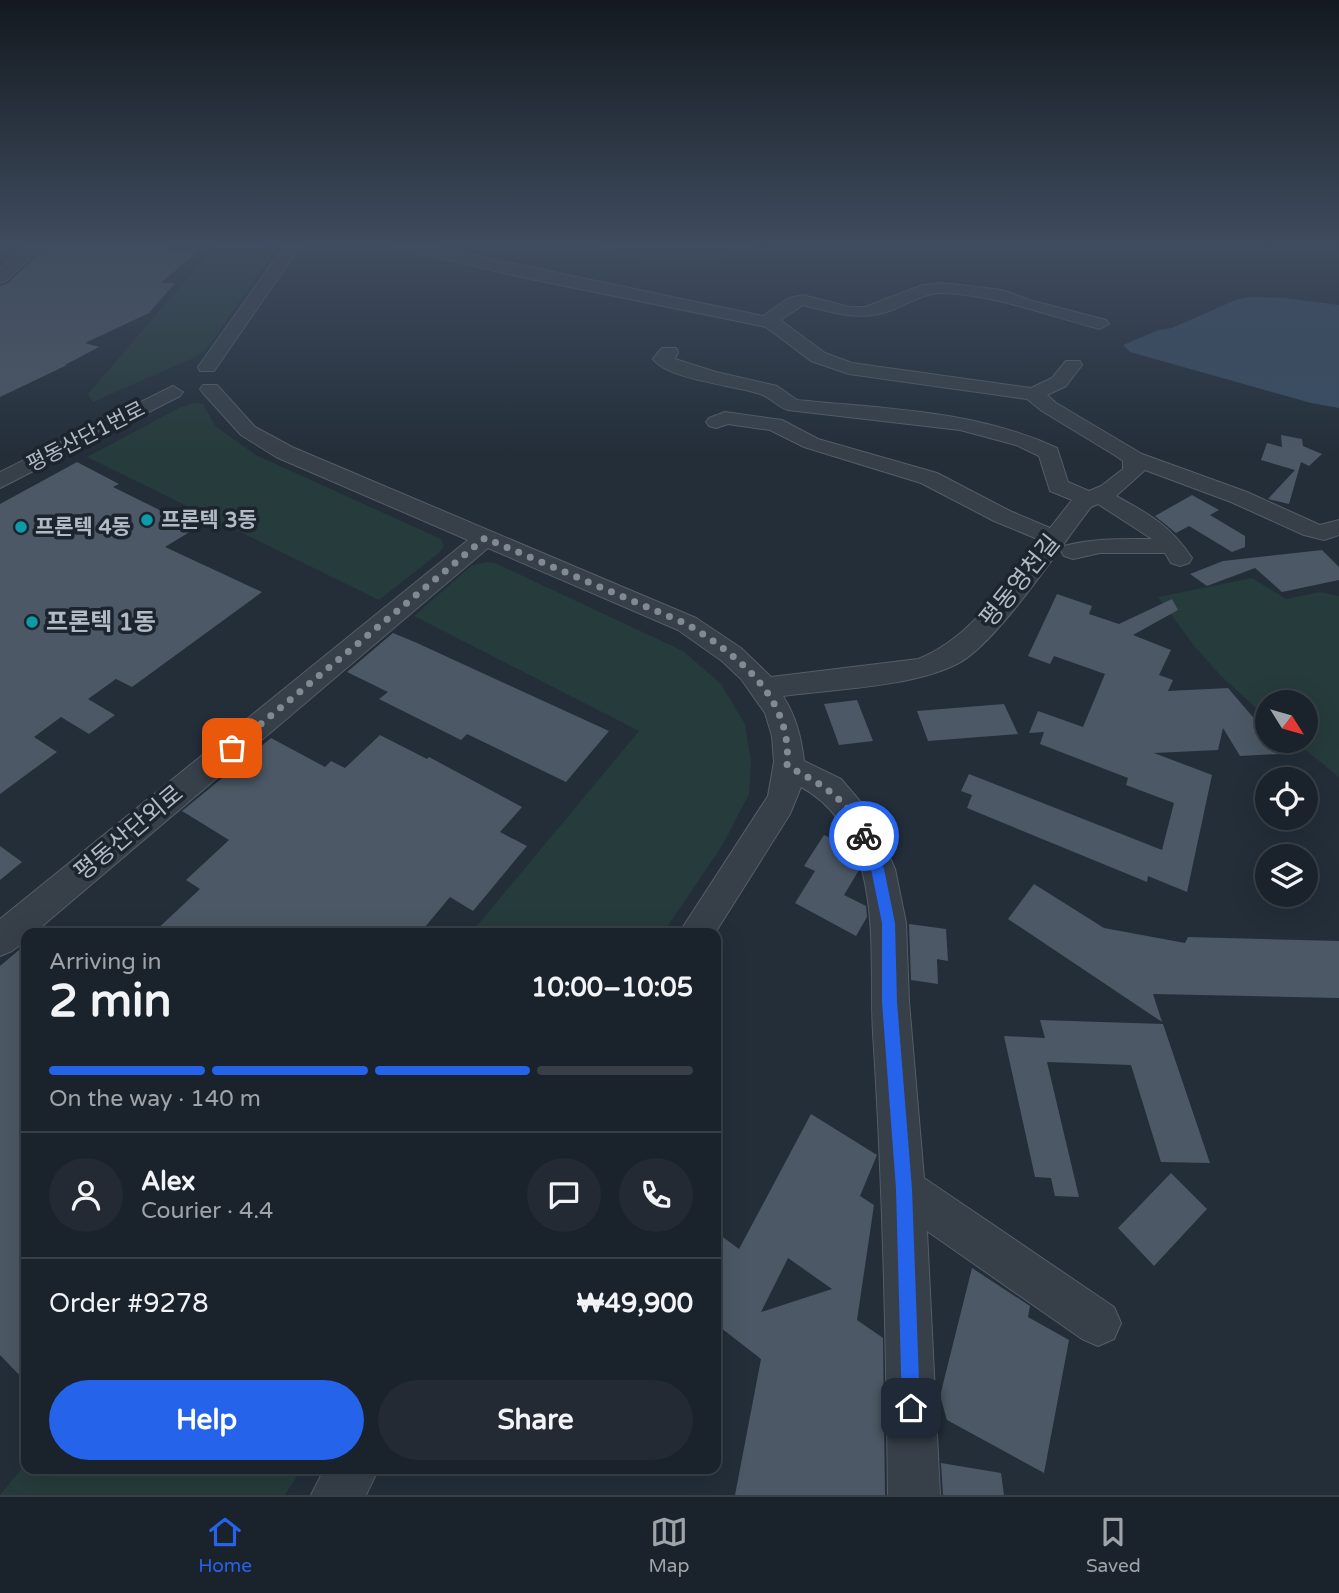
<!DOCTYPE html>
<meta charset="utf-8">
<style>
:root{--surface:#1a222b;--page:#232a33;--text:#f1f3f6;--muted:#9fa4a9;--line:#383f47;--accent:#2563eb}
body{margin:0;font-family:"Varela Round","Noto Sans KR",sans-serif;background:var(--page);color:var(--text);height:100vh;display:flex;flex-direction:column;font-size:26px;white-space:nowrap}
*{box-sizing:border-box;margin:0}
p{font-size:23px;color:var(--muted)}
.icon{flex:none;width:38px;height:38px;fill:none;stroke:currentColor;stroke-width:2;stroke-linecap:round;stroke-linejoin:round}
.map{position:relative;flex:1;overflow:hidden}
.side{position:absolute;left:21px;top:928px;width:700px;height:546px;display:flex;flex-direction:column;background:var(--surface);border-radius:14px;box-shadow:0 7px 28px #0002,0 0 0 2px var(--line)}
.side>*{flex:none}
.needle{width:46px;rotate:127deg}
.controls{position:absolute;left:1255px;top:690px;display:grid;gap:14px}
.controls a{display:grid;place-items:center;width:63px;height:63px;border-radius:50%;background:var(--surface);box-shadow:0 7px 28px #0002,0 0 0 2px var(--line);font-size:35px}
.pin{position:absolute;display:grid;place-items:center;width:60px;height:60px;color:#fff;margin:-30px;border-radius:14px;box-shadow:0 4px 10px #0006}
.courier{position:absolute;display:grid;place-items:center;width:70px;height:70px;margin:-35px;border:5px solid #2563eb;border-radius:50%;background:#fff;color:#222;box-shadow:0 2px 9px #0007}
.headline em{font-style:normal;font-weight:700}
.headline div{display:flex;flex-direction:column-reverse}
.headline{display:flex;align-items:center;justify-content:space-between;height:119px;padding:0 28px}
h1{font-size:46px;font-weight:700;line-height:52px}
.bar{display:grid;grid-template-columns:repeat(4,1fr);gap:10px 7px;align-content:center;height:84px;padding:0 28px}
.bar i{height:9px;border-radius:5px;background:var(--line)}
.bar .active{background:var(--accent)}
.bar p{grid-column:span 4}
.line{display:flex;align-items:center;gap:18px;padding:0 28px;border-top:2px solid var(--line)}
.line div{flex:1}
.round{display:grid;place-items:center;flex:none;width:74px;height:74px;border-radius:37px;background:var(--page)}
.button{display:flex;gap:14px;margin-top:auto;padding:14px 28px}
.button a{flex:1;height:80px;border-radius:42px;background:var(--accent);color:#fff;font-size:28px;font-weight:700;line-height:80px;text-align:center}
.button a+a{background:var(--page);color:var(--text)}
.tab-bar{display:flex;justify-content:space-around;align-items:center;height:98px;border-top:2px solid var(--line);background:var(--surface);font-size:19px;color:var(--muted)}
.tab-bar a{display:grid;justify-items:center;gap:4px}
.tab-bar .active{color:var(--accent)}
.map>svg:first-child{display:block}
.green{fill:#263b3b}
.water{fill:#394d62}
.building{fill:#4c5865;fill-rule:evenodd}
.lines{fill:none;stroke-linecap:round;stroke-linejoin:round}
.minor-casing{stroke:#555d67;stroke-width:2}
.minor{fill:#374049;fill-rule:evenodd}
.route{fill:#2563eb}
.done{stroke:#808994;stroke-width:7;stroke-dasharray:0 12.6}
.culture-dot{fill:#0f9aa8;stroke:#1c252e;stroke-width:2.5}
.labels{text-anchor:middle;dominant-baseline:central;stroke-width:7;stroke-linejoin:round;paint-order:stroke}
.far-street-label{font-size:21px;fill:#b2bac5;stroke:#1c252e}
.far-poi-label{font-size:21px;font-weight:bold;fill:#b2bac5;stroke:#1c252e;text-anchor:start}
.street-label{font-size:24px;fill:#b2bac5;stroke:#1c252e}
.poi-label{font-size:24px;font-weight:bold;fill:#b2bac5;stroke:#1c252e;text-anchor:start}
</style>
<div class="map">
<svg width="1339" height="1495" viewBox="0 0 1339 1495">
<rect width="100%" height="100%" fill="#232e39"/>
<path class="green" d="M216,245L267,246L276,249L205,351L193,358L93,402L88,394Z
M596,245H759L702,264L591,252Z
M193,403L203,404L215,426L256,455L441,539L444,546L439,553L379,600L87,457L179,408Z
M486,562L495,563L683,651L721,684L745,724L751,761L749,794L722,846L663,933H471L639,731L414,616L471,566Z
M1252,578L1286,599L1320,592L1339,596V777L1293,740H1306V702H1267V718L1221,676L1195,647L1158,597Z
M26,1463V1468H302L285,1495H0Z"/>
<path class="water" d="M1252,297L1284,298L1339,305V408L1311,403L1130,352L1123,345L1159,330L1172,328L1238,299Z"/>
<path class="building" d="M48,245H165L162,248L199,250L161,283H175L149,313L85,343L99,347L65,365H67L0,397V286L8,283Z
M1281,435L1302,439L1303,446L1322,454L1309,466L1301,462L1289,504L1268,499L1295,470L1261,460L1267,443L1282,447Z
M77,462L119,484L113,487L196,528L165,547L262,592L132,687L116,679L88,699L115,715L89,734L61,717L34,737L57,752L0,794V504Z
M1192,495L1219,510L1210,515L1245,536V547L1232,552L1189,526L1176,533L1155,516Z
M1322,550L1339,567V580L1282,592L1255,568L1207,586L1190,574L1223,561Z
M1057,594L1092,606L1089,614L1119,624L1172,599L1178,610L1133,635L1171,650L1159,675L1173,680L1168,691L1228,688L1264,730L1267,740H1271L1279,754L1240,756L1223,728L1218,750L1154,753L1212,775L1187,892L1148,876L1147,882L967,808L972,795L961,791L969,774L1162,850L1174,803L1126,785L1128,778L1040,744L1044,732L1029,733L1038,711L1083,727L1105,674L1054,656L1050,664L1028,656Z
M393,633L417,643L609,731L566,782L467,734L461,740L379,699L388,692L347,672Z
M857,700L873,741L839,745L824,704Z
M1004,704L1018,734L928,741L917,711Z
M380,735L427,759L429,757L522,807L500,832L527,846L473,911L450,897L420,933H153L200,889L186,880L229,840L182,811L271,738L325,767L331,761L345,768Z
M824,835L849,847L842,858L858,867L859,870L844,895L866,906L867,917L856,936L795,903L815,871L804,866Z
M0,846L22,862L0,880Z
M1034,884L1104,928L1185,943L1188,937L1339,941V998L1153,994L1162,1022L1008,919Z
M909,924L946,929L948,961L937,959L938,984L911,980Z
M26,944V1382L0,1355V966Z
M1040,1020L1163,1024L1210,1163L1161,1162L1131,1065L1047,1062L1079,1197L1055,1196L1051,1178L1035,1177L1004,1036L1045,1038Z
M811,1114L877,1155L860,1196L874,1205L857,1320L883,1338L885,1495H735L761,1359L716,1324V1232L739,1249ZM788,1258L832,1289L761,1312Z
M1171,1173L1207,1209L1154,1266L1118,1228Z
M972,1268L1030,1306L1028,1317L1069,1340L1044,1473L947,1420L940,1396Z
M941,1463L1001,1473L1004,1495H943Z"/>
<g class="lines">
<g class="minor-casing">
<path id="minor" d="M26,245H43L6,281L0,283V269Z
M285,245H301L214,371H200L198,367Z
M395,245H424L763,316L789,298L803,295L849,307H865L923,285L942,283L1002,290L1029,300L1106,320L1109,324L1100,329C1048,316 997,295 943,293C925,292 908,304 892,310C861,322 834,313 803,305L780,320L825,353L852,363L1031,388L1052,378L1066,361H1080L1082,365L1066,386L1047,395L1056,403L1142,454L1247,492L1320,525L1339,520V535L1324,540L1304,535L1231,502L1145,470L1116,496C1149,514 1171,526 1192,558L1189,563L1180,566L1171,563L1165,553H1100L1073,559L1064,556L1061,551L1064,546C1094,538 1122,539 1152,539L1098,504L1091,507C1062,544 996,645 957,664C911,687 835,689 783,696C796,717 801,736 804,761L841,779L870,813L895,869L906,923L909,1002L924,1178L1114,1307L1121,1323L1114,1339L1098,1346L1082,1339L927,1231L940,1495H888C886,1341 883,1187 873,1033C870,979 876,923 862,870C852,835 833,804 801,787L790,814L715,933H679L768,796L774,762L772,736L765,713L741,679L722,661L678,630L488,548L34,933H26V940L12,951L0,956V919L468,540L276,457L241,435L203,393L200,389L203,385H217L255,427L292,447L696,618L741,648L771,677L918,659C971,638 1003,586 1038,542L1035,538L994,521L921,483L804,447L770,430L728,424L716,428L709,426L706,422L709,418L725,412L782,420L818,439L937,473L1010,511L1050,528L1072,500L1050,491L1039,456L1016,445L960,430L788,410C777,407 771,397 760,394C735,385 668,380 653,359L662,348H676L678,352L675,359L716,372L777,386L797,400C885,409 975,410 1057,448L1068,482L1089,491L1101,486L1123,469V461L1116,456L1042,411L1027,399L849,374L811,361L766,327L521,277L398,248Z
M173,386L183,392L180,396L0,488V472Z
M325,1468H379L366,1495H311Z"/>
</g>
<use href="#minor" class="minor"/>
</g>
<linearGradient id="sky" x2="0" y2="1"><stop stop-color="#13191f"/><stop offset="0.54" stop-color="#3f4c5f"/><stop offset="1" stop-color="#3f4c5f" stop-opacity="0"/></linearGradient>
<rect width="1339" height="454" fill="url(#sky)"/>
<path class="route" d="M864,831L869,832L884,869L895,923L897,1002L912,1189L920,1408L918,1414L911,1417L904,1414L902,1408L896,1189L882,1002V923L871,869L858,836Z"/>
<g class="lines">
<path class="done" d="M232,748L485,538L687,624C739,656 793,698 787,766C820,783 850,800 864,836"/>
</g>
<g class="culture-dot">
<circle cx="147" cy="520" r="7"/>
<circle cx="21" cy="527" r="7"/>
<circle cx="32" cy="622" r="7"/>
</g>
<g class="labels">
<g class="far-street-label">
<text transform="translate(86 437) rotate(-27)">평동산단1번로</text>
</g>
<g class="far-poi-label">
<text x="161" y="520">프론텍 3동</text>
<text x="35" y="527">프론텍 4동</text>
</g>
<g class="street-label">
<text transform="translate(1020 581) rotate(-51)">평동영천길</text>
<text transform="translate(129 833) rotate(-40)">평동산단외로</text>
</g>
<g class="poi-label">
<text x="46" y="622">프론텍 1동</text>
</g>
</g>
</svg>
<div class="controls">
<a><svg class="needle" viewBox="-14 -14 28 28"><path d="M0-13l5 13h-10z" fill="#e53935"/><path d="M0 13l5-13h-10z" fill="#9fa4a9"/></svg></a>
<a><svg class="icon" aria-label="locate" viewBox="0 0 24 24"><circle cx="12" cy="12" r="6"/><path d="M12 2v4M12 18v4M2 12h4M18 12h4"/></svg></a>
<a><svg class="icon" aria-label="layers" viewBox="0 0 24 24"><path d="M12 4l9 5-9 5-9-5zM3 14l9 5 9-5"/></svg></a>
</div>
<div class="pin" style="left:232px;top:748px;background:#ea580c"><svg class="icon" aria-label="bag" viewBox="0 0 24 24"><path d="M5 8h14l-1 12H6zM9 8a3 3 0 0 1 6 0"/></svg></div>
<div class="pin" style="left:911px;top:1408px;background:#1f2937"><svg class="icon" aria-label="home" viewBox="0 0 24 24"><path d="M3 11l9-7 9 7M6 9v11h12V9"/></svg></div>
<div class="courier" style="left:864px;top:836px"><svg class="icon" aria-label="bike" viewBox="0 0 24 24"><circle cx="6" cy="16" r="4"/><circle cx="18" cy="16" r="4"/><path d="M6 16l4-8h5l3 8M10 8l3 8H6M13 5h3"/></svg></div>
<section class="side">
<div class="headline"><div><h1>2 min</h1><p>Arriving in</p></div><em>10:00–10:05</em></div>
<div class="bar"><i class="active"></i><i class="active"></i><i class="active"></i><i></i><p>On the way · 140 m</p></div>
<div class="line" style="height:126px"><a class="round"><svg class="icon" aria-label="person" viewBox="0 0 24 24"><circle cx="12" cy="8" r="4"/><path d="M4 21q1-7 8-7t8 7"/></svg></a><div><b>Alex</b><p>Courier · 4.4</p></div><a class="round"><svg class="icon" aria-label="chat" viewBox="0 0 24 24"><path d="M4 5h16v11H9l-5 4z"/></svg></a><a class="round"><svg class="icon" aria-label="phone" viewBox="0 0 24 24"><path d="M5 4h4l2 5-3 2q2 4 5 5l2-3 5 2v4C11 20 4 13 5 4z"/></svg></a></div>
<div class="line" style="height:91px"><div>Order #9278</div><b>₩49,900</b></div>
<div class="button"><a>Help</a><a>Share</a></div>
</section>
</div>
<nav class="tab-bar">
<a class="active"><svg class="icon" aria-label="home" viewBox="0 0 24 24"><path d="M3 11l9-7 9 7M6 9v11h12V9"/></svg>Home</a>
<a><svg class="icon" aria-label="map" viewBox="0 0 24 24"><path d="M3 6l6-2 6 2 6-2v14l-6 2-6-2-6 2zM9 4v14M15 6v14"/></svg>Map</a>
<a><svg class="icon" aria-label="saved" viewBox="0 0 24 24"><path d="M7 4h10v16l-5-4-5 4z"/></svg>Saved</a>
</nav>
